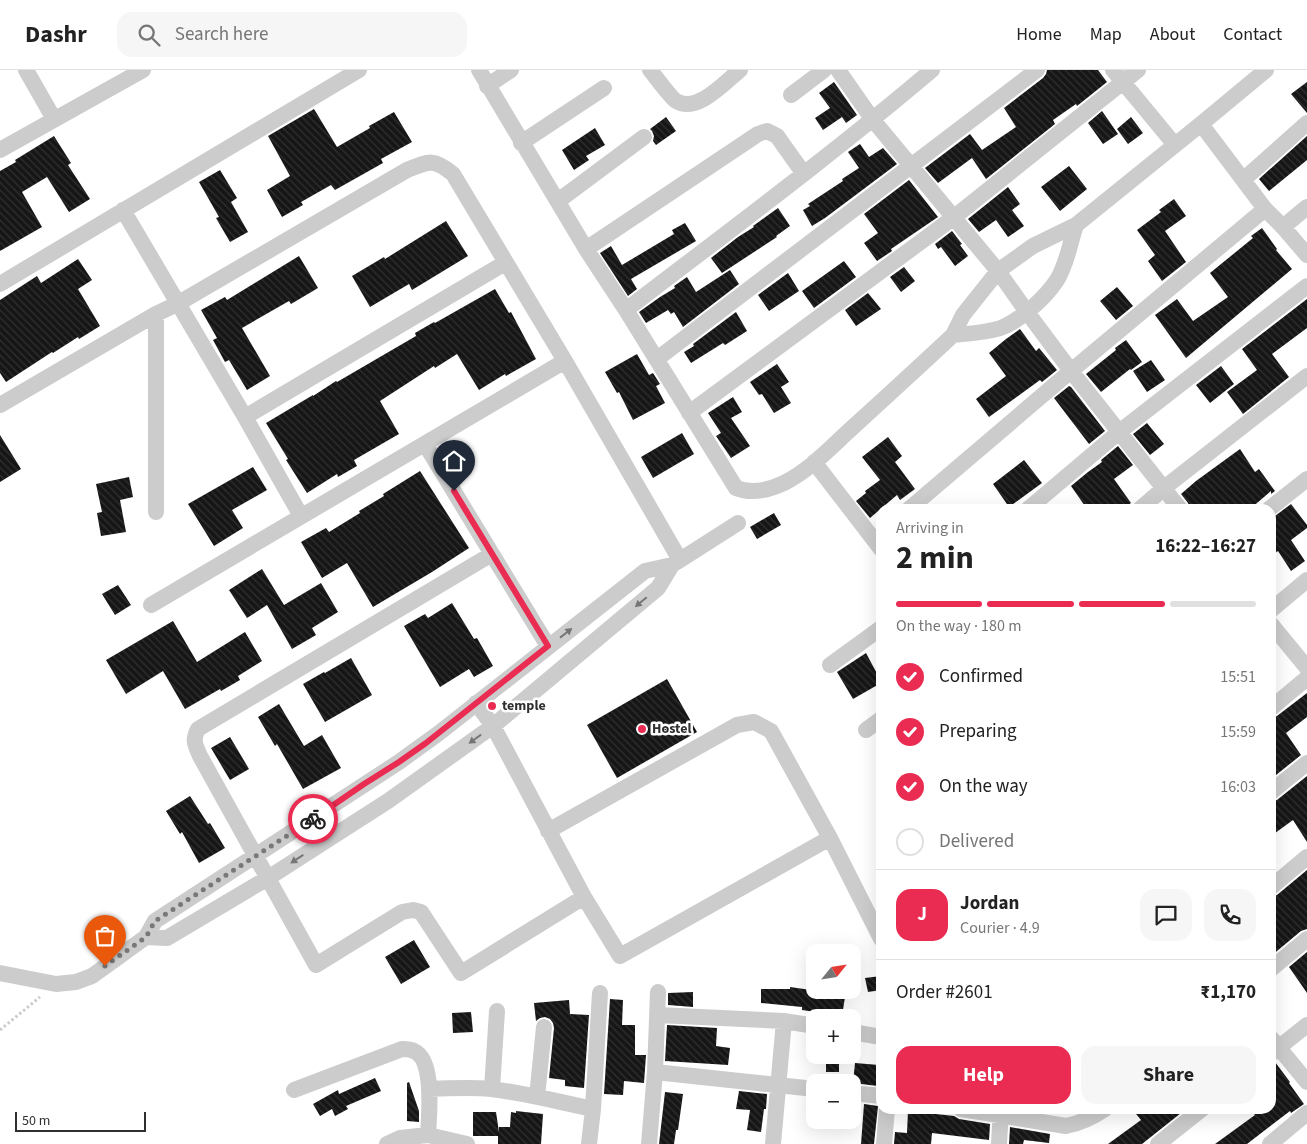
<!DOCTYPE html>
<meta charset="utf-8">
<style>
:root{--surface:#fff;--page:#f6f6f6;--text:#222;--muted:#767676;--line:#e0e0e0;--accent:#ea2c52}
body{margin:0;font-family:"Source Sans 3",sans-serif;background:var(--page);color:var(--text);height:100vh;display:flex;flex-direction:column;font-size:19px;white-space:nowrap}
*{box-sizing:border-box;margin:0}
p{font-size:16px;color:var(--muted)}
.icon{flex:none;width:28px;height:28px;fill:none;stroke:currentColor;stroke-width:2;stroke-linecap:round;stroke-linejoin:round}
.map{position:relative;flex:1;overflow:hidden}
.panel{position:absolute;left:876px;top:434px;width:400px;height:610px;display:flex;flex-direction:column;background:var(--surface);border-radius:15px;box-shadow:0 5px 20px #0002}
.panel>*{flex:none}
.needle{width:32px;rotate:60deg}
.buttons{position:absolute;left:806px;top:874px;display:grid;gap:10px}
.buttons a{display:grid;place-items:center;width:55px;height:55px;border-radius:10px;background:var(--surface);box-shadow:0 5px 20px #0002;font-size:25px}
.scale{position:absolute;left:15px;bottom:12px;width:131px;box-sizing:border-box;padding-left:5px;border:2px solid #2f2f2f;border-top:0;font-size:14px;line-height:18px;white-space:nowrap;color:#2f2f2f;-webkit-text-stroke:4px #fff;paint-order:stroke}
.pin{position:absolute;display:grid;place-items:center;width:42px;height:42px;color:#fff;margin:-51px -21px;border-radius:50% 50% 50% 0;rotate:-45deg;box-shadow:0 0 5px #0007}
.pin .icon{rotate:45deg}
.courier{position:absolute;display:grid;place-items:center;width:50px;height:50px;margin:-25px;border:4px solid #ea2c52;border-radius:50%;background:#fff;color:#222;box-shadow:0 1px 6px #0007}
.summary em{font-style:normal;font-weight:700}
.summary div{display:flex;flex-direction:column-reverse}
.summary{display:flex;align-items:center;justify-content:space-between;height:85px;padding:0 20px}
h1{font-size:32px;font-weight:700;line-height:38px}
.bar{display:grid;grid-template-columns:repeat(4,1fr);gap:8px 5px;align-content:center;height:60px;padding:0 20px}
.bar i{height:6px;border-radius:4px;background:var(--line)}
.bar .current{background:var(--accent)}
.bar p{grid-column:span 4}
.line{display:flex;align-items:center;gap:12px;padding:0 20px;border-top:1px solid var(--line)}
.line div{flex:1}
.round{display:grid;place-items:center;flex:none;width:52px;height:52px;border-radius:15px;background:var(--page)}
ol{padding:0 20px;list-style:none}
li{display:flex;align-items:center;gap:15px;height:55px}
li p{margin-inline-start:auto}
li .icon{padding:5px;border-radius:50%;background:var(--accent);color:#fff;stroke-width:4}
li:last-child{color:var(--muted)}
li i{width:28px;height:28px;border:2px solid var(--line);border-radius:50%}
.primary-button{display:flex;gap:10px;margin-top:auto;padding:10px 20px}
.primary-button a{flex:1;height:58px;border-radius:15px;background:var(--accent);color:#fff;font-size:20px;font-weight:700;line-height:58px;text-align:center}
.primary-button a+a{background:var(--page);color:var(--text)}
header{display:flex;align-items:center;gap:30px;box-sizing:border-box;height:70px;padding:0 25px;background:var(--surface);border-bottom:1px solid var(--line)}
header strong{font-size:24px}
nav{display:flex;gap:28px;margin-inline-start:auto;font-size:18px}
.search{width:350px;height:45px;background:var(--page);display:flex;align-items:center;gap:12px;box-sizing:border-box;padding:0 18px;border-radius:15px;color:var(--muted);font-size:19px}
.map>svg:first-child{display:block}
.building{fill:url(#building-back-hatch)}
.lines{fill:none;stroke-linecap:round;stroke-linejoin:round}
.path{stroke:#ccc;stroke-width:3;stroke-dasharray:2.5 2.5;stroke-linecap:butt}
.minor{stroke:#ccc;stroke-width:16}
.oneway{fill:#767676}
.done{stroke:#787878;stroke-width:5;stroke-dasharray:0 9}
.route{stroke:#ea2c52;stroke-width:6}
.poi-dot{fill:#ea2c52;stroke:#fff;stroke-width:2}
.labels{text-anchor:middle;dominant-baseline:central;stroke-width:5;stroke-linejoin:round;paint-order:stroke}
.poi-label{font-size:14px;font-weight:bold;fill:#2f2f2f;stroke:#fff;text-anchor:start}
</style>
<header>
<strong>Dashr</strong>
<div class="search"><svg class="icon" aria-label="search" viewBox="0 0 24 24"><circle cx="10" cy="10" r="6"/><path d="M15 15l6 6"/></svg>Search here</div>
<nav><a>Home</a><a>Map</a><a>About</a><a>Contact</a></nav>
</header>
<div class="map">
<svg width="1307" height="1074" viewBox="0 0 1307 1074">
<defs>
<pattern id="building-back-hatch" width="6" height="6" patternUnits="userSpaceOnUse" patternTransform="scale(1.25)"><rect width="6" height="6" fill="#161616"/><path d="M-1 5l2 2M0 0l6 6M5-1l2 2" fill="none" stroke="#303030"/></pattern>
</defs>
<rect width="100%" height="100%" fill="#fff"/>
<path class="building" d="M1047,0H1098L1107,12L1077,36L1076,34L1053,50L1055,54L986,109L972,88L938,113L925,98L970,64L982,80L1016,57L1004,38L1043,8L1046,4Z
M834,12L857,45L846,53L842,47L823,60L815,48L830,38L819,23Z
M1307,12V43L1291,24Z
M314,39L337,77L370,58L369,56L394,42L412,72L381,89L383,93L335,120L331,115L301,132L303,135L282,147L267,120L290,106L268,66Z
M1102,41L1118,64L1103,74L1088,53Z
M666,47L676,61L656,75L653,71L654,66L652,61L650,59Z
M1131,47L1143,63L1128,74L1117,59Z
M595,58L605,75L586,86L589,90L574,100L562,80Z
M54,66L71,93L68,95L90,129L69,142L47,107L22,122L42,157L0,181V101L16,92L15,90Z
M1307,66V90L1269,121L1259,109Z
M860,74L869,87L883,78L897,94L825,148L812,156L803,140L810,136L808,134L843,111L842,109L859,98L848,82Z
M1069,96L1087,119L1060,141L1041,117Z
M220,100L237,128L231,132L248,162L230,172L216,148L219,147L199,112Z
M909,110L938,147L891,179L892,181L877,191L864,173L878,163L864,144Z
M1008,117L1020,134L1012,140L1024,156L1008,167L996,150L979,162L968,149Z
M1174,129L1186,146L1165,161L1186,192L1162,211L1148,191L1155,185L1137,160L1161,142L1159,140Z
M778,138L790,156L776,166L777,167L722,203L711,188L738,167L754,157L753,156Z
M446,151L468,186L412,220L409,214L370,237L352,206L384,187L385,189Z
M685,153L696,171L631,209L637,219L628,226L600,183L611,176L622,195L674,164L672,160Z
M1262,158L1277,179L1276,180L1292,199L1186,288L1155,245L1177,229L1193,251L1228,227L1210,203L1253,168L1251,166Z
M952,161L962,174L960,175L968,186L955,196L941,177L938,179L935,174Z
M299,186L318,218L291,234L289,231L242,258L270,306L247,320L229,290L225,292L213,270L217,268L201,240L225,227L227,230Z
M78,189L92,210L78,219L100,256L79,269L78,267L53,283L52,282L6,312L0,303V230L37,206L41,213Z
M844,191L856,207L814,238L802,221Z
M904,197L915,211L901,222L890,207Z
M730,200L739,214L683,257L674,242L671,244L668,240L646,253L639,242L660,227L675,218L674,216L687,207L696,222Z
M788,203L799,221L769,241L758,225Z
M1117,217L1133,236L1116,250L1100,231Z
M495,219L509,243L511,242L536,289L506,306L505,304L479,320L457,284L435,298L434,296L380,331L399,364L354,390L357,396L338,407L337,404L307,423L286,390L288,389L266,353L313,325V326L336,311L337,312L416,266L415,263L434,252L435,253Z
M868,223L881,239L856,256L845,240Z
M1307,229V258L1272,284L1289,307L1243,344L1227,322L1257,300L1242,279Z
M736,242L747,261L725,275L723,273L691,293L684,282L694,276L693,274Z
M1020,259L1036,281L1039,278L1057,300L1042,312L1040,310L989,347L976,329L1006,306L989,283L1006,269Z
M1126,270L1142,292L1131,300L1130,299L1101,322L1086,304L1116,280L1115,278Z
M637,284L649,305L653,303L660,314L656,316L665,333L633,350L619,322L617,323L605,302Z
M1151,290L1165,310L1147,322L1133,301Z
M777,294L789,312L781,317L791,333L774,343L762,324L759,325L750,312Z
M1221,296L1234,314L1210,333L1196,315Z
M1069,316L1071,317L1105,361L1089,374L1054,328Z
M733,327L742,342L731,348L750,376L731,388L716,366L721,363L708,343Z
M1147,353L1164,374L1150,385L1133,364Z
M682,363L694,384L653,408L641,387Z
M0,365L21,399L0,412Z
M888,367L902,386L895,392L915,419L900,430L897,425L870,448L856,431L866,423L865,421L880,410L862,387Z
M1118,376L1133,395L1114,409L1131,433L1123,439H1087L1071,416L1088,402L1102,392L1101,390Z
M1240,379L1255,402L1259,399L1275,421L1271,424V421L1250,439H1190L1188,433L1181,424L1196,411Z
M1024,390L1042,413L1009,437L993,414Z
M253,397L267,420L232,440L243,458L214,476L188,434Z
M420,401L469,478L432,502L373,537L347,493L322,508L301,472L326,458L329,462L360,443L359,441L384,426L383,424Z
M129,407L133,427L120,430L126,462L101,466L97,443L102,442L96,414Z
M1291,434L1307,455V458L1291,470L1305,491L1291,501L1278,481L1271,486V449Z
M774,443L781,455L757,469L750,457Z
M262,499L284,535L321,513L338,542L312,558L316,565L292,579L267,535L247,548L229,520Z
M118,515L131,535L115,545L102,524Z
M452,533L474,569L477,568L493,596L474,607L469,599L440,617L404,556L425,544L428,548Z
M173,551L197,592L245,562L262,591L238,606L240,610L221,621L220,619L185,639L163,601L126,624L106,590Z
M866,583L881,611V613L853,629L837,602Z
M351,588L372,625L325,652L303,614L324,602L325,603Z
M667,609L697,662L617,708L587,655Z
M1307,623V647L1286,663L1301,685L1271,709V648L1277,646Z
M279,634L304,676L322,665L341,698L303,719L277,674L275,676L258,647Z
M230,667L249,699L230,710L211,678Z
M1307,706V772L1293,750L1271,766V732L1277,730Z
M190,726L208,754L210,753L225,778L199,793L182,762L180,764L166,741Z
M1307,800V859L1301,861L1271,886V827L1277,825Z
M414,870L430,897L401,914L385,887Z
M1307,882V923L1289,897Z
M881,906V920L868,922L865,908Z
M790,917L818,921L817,923L845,927L842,946L802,940V937L761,933V919H790Z
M693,922V937L668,935V923Z
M610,929L623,930L622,955H635V985H646L644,1013L624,1011L623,1025L604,1024Z
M569,930L570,944L589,945L584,1018L565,1016V1010L549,1008L554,958L553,953L550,949L545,947L540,948L536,951L534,933Z
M471,942L473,962L453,963L452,943Z
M667,955L717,958L716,976L730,978L728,995L665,991Z
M826,985H839V1002H826Z
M1275,992L1290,1012L1289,1013L1304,1034L1291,1043L1290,1041L1247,1074H1215L1255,1045L1254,1044L1261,1039H1271V993Z
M855,993L879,995L878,1016L853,1013Z
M375,1008L381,1021L346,1036L348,1039L335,1046L332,1039L320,1046L313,1034L338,1020L339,1024Z
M409,1012L419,1041V1052L407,1051V1013Z
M739,1021L767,1024L766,1039H764L761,1062L747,1060L750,1040L736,1039Z
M665,1022L683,1024L678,1060H676L674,1074H659Z
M864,1034L878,1036L874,1074H861Z
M1132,1039H1186L1142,1074H1108L1141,1050Z
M516,1041L543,1044L541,1074H498V1066H473V1042H496L499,1062V1057H510L511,1042L516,1043Z
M908,1041L954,1046L959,1049L990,1054L989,1070L932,1063L931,1074H894L895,1062L907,1063Z
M1010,1057L1050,1064L1049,1073L1024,1070L1023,1074H1009Z"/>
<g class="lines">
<path class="path" d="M0,960L40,927"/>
<path class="minor" d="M26,0L54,49
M479,0L586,179L626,240L736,418C751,424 769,420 784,413C810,400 831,377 852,358C886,327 920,296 953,265
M650,0C655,6 671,28 676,31C697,44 725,12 740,0
M838,0L873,50L998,201L1027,242L1071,301L1180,439
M1113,0L1175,75
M487,16L511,0
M791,25L824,0
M1201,54L1265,139L1283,157L1307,185
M521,73L604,18
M0,80L143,0
M1243,110L1307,53
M558,131L644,67
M123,140L245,347L301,446
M1076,155C1070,173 1067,194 1057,210C1046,227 1022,249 1003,257C991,262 967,264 953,265L963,245L998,201L1033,176L1076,155L1201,54L1266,0
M1283,157L1307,137
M586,179L758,64L767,61L777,66L804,104
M0,214L359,0
M626,240C729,161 833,84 932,0
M657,289L1037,0
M0,335L156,244L177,234L407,100C429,91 434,88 453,104L565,291L680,490L672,495L645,501L439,663L399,692L155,851L146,867L92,906L76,912L56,914L0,903
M689,343L953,148L1138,0
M245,347L505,193
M425,374L548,576
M814,392L881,479
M909,439L1071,301L1265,139
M1028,439L1119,362L1307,216
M1140,439L1164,418L1307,306
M1269,439L1307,409
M156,442V244
M492,484L198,659C192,671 195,674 200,686L316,895L402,842L413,840L421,842L461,903L584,827
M680,490L738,453
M151,535L565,291
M1271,540L1307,510
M1271,554L1307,598
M830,595L881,558
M476,633L493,656L584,827L620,886L830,768
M1271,638L1307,608
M866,660L881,649
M1271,722L1307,693
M548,761L737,655L754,652L771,661L830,768L881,869
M1271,817L1307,787
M146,867L167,868L268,808L388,731L493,656L658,518L672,495
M1271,899L1307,869
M658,945L784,951L773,1074
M784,951L815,956
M852,962L881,967
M1271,968L1307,1012
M1272,983L1307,955
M655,1002L815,1019
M430,1019C450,1018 471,1017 491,1019C525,1023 559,1032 593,1039
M492,1019L497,941
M294,1020L402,979C405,979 410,979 414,981C435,990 429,1045 428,1065
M852,1023L881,1026
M537,1027L544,957
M961,1039L1066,1056C1081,1053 1092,1048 1105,1039
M387,1074L400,1068L428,1065L467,1074
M589,1074L593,1039L600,923
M649,1074L655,1002L658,922
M884,1074L887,1039
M999,1074L1001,1039
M1158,1074L1202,1039
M1270,1074L1307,1043"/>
</g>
<defs><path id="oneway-solid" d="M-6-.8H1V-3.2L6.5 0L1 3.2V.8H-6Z" transform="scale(1.25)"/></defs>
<g class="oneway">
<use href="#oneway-solid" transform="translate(641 532) rotate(140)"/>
<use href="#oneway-solid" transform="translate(566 563) rotate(-38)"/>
<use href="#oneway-solid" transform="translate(475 669) rotate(144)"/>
<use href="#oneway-solid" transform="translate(297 789) rotate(147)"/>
</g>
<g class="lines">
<path class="done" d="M105,896L146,867L155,851L313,749"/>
<path class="route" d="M313,749L364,714L399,692L426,673L548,576L454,421"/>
</g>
<g class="poi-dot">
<circle cx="492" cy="636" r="5"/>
<circle cx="642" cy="659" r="5"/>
</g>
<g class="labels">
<g class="poi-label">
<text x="502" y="636">temple</text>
<text x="652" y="659">Hostel</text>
</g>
</g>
</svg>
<div class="buttons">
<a><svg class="needle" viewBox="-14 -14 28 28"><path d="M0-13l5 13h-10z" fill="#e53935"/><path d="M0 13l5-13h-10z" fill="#767676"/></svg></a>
<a>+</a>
<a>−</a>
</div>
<div class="scale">50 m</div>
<div class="pin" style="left:105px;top:896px;background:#ea580c"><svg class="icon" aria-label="bag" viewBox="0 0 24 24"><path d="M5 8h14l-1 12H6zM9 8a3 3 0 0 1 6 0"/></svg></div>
<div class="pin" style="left:454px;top:421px;background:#1f2937"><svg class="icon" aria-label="home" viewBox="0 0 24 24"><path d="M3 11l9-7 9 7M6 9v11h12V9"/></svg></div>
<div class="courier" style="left:313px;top:749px"><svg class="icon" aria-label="bike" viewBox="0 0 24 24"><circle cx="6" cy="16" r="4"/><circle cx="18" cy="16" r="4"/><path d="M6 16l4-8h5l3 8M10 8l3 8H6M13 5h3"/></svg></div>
<section class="panel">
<div class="summary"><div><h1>2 min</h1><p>Arriving in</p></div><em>16:22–16:27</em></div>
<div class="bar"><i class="current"></i><i class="current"></i><i class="current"></i><i></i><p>On the way · 180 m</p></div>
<ol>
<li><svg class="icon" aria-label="check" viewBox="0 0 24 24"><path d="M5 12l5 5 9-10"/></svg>Confirmed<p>15:51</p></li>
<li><svg class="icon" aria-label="check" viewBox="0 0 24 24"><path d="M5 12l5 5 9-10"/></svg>Preparing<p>15:59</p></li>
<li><svg class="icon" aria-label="check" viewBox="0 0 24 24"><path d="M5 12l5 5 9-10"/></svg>On the way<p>16:03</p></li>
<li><i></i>Delivered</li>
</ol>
<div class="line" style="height:90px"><b class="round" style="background:var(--accent);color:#fff">J</b><div><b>Jordan</b><p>Courier · 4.9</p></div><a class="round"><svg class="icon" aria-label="chat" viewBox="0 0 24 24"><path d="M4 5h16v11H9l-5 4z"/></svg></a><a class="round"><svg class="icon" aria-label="phone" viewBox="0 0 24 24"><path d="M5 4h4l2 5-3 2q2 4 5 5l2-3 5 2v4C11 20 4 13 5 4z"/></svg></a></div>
<div class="line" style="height:65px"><div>Order #2601</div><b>₹1,170</b></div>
<div class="primary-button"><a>Help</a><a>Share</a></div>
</section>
</div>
